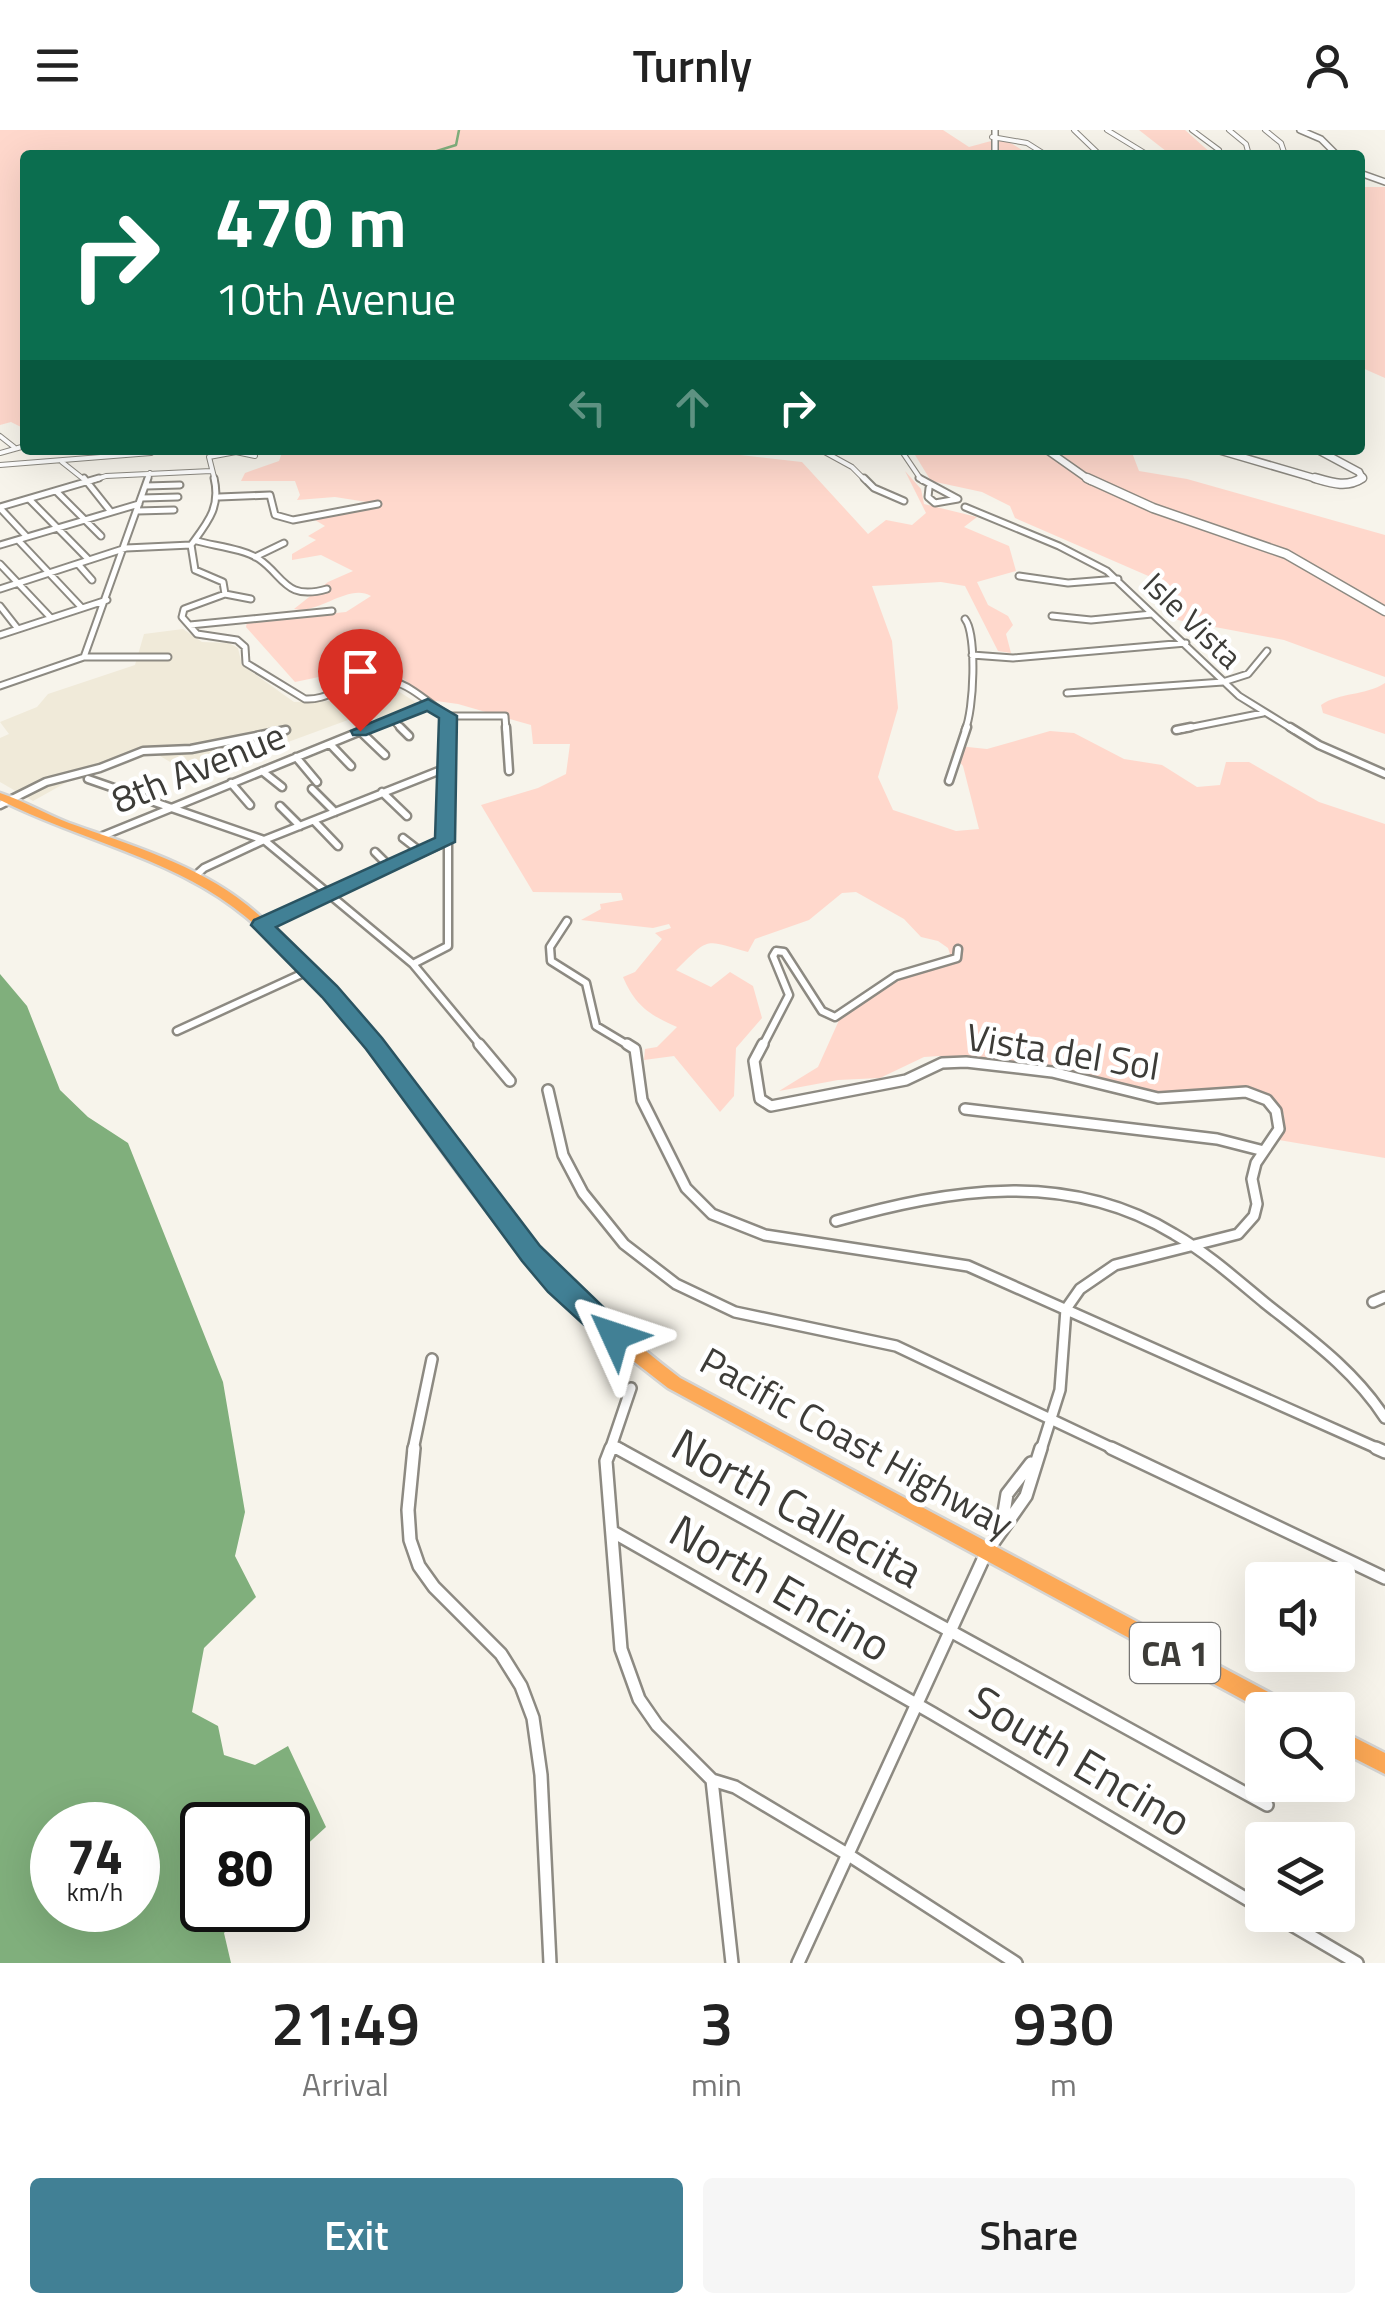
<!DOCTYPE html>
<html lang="en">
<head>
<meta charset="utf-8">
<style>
	body { margin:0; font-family:"Titillium Web",sans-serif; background:#f6f6f6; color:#222; height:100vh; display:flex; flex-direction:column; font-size:38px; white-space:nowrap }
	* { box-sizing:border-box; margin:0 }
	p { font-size:32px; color:#767676 }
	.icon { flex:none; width:55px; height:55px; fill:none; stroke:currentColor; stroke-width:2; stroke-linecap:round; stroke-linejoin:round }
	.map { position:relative; height:1833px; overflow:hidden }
	.details { display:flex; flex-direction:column; background:#fff; flex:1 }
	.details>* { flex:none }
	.hud { position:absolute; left:20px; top:20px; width:1345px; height:305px; border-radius:10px; box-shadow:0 10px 40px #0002; background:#0b6e4f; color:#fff; overflow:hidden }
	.buttons { position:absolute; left:1245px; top:1432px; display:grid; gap:20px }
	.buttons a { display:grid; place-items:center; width:110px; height:110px; border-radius:10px; background:#fff; box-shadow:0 10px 40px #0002; font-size:50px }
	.speed { position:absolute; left:30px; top:1672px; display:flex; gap:20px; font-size:50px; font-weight:700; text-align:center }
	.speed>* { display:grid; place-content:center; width:130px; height:130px; border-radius:50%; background:#fff; box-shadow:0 10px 40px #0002; line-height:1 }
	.speed small { font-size:25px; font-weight:400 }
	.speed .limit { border:5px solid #111; border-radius:15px; background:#fff; color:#111 }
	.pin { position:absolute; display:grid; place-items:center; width:85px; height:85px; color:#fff; margin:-102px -42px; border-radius:50% 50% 50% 0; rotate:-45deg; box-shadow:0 0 10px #0007 }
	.pin .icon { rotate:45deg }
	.me { position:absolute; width:110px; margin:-55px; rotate:312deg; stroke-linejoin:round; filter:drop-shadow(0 0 8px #0008) }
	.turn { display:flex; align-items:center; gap:35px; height:210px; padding:0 30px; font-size:45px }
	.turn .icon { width:130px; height:130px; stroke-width:2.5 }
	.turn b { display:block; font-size:70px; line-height:85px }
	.lanes { display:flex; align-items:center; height:95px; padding:0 30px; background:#0003; justify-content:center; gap:50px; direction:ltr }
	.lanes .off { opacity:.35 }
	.eta { display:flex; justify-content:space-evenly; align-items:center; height:170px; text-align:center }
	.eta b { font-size:60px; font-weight:600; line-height:70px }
	.primary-button { display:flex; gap:20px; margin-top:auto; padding:20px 30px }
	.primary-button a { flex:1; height:115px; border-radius:10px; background:#418095; color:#fff; font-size:40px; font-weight:600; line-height:115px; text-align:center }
	.primary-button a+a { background:#f6f6f6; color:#222 }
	header { display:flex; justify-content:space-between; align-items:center; height:130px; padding:0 30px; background:#fff; font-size:45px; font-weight:600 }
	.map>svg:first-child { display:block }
	.built { fill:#f0ead9 }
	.green { fill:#ffd8cc }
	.water { fill:#80af7c; fill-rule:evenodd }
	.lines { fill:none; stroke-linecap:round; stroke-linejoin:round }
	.stream { stroke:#80af7c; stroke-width:2.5 }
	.street-far4-casing { stroke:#8d8a82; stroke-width:6 }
	.street-far3-casing { stroke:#8d8a82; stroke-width:9 }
	.street-far2-casing { stroke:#8d8a82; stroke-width:11 }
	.street-far1-casing { stroke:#8d8a82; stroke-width:14 }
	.street-casing { stroke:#8d8a82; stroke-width:16 }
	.secondary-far2-casing { stroke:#8d8a82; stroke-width:8 }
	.secondary-far1-casing { stroke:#8d8a82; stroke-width:9 }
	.secondary-casing { stroke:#8d8a82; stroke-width:11 }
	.highway-casing { stroke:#d4d4d3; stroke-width:5 }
	.street-far4 { stroke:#fff; stroke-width:4 }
	.street-far3 { stroke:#fff; stroke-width:5 }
	.street-far2 { stroke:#fff; stroke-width:6 }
	.street-far1 { stroke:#fff; stroke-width:9 }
	.street { stroke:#fff; stroke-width:11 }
	.secondary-far2 { stroke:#fff; stroke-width:5 }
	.secondary-far1 { stroke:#fff; stroke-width:6 }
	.secondary { stroke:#fff; stroke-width:8 }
	.highway { fill:#fda956; fill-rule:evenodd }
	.route { fill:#418095; stroke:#2a5361; stroke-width:2.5 }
	.labels { text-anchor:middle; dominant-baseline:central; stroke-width:9; stroke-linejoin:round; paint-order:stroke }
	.far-street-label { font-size:32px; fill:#3d3c38; stroke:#fff }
	.shield { fill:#fff; stroke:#777674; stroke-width:2.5 }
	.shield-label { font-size:35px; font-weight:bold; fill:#3d3c38 }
	.street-label { font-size:38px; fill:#3d3c38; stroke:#fff }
	.near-street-label { font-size:45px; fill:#3d3c38; stroke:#fff }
</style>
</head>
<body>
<header><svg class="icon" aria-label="menu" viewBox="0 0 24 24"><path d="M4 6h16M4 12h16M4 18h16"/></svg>Turnly<svg class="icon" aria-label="person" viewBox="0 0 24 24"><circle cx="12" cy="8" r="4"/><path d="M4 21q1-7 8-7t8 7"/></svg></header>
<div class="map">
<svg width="1385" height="1833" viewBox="0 0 1385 1833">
	<rect width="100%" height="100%" fill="#f7f4eb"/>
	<path class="built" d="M183,499L202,512L229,513L238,518L242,535L294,572L335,571L374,555L387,554L420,575L378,591L367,583L269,619L263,615L182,639L155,623L69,651L33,671L0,652V608L9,604L0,592L37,577L48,564L135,535L144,504Z"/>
	<path class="green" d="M0,0H943L969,17C1002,9 999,4 1029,25H25V299L11,292L0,295Z
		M1139,0H1185L1213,25H1171Z
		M1360,57H1385V248L1360,237Z
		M283,320H697L802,332L868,404L886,390L912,395L926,383L905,341L921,359L924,374L977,387L964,397L1009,416L1016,441L977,452L988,475L1008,486L1013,495L1006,504L1011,523L998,521L965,456L941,452L872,456L892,511L898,578L878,647L893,680L956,701L979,699L963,636L952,622L958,616L987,619L1050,601L1074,603L1124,629L1162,635L1197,657L1220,655L1226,632H1249L1319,672L1385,694V1028L1279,1010L1285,1002L1284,984L1266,965L1244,957L1160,963L1112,955L1054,936L939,926L924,927L880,948L838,950L779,961L818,937L840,888L895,843L951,827L948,818L938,811L921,807L904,789L856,762L842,763L809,790L755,809L748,822C703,809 710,807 676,840L711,857L730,842L753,856L762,888L736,918L734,966L720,982L674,926L644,930L645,919L657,917L677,897C649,885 635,875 623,847L635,842L662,809L655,803L671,798L669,794L653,798L581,790L601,779L600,774L623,770L621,763L533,762L481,675L538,658L566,644L570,614H533L531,595L458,574L429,570L394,541L357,539L295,552L246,497L247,492L346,482L371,466C348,453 319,485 294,479L328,452L353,441L321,425L292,430V424L316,410L308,406L325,396L310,387L373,373L335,367L297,370L300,365L295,351H241L245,343L279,331Z
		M912,320H1131L1139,341L1187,349L1385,405V547L1284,510L1167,488L1172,474L1167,461L1153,448L1015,388L1010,376L982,362L931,351Z
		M1385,553V604L1323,583L1321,575C1340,562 1365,566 1385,553Z"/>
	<path class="water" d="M0,844L27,876L60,960L88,987L128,1013L223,1252L245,1382L235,1426L256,1467L204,1518L192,1582L218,1596L224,1625L255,1635L288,1616L326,1697L288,1732V1695H202V1780H243L224,1803L231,1833H0ZM52,1695H138V1780H52Z"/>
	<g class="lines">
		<path class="stream" d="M322,25H398
			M424,25L456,15L459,0"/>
		<defs>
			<path id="street-far4" d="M1074,0L1100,25
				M1107,0L1148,25
				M1192,0L1219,20
				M1229,0L1246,14L1249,25
				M1265,0L1281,13L1285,25
				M992,7L1027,13L1046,25
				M0,306L14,317
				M821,320L852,337L866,351
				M901,320L922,351
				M0,323L25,316
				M62,332L86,351
				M0,335L151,323
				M90,351L106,346L211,341
				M147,351L150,343
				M215,351L209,327L236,322L255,326"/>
			<path id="street-far3" d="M84,348L111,382
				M214,348C221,377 208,392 191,415L195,440L223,452L225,464L184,479L182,487L197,504L237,510L245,517L246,533L305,569C319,570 330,564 343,559C394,537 407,557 448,586V600
				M864,348L874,358L904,371
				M919,348L958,369L935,373L928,367L929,358
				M146,356L180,355
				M56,361L101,406
				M219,367L270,365L275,385L293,390L378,374
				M142,368L178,367
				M29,369L89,430
				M0,377L99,348
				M965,377L1059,416L1107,441L1239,566L1294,600
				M0,378L27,407
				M137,381L174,380
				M18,410L82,478
				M197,411C215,416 244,419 259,429C284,446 285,471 327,459
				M0,415L139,374
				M255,427L284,413
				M0,434L51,488
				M78,434L92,450
				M1019,446L1068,453L1118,449
				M0,459L126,418L191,415
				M225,464L251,469
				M0,476L18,499
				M1052,486L1091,490L1152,484
				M965,489C977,504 974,581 965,600
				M190,495L332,481
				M0,505L107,470
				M972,525L1013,528L1186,513
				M84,527L148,348
				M0,556L84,527H168
				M1067,563L1223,552L1248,544L1267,521
				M448,586H505L506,600
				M392,589L403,600
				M365,600L428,574
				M1178,600L1263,583"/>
			<path id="street-far2" d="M400,597L409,606
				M506,597L509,641
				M1290,597L1319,615L1385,644
				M1176,600L1191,597
				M360,601L385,625
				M330,614L351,636
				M296,627L317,652
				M262,641L282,657
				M88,649L264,710L413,834L482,917
				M949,651L967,597
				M231,653L250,675
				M312,659L335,682
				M382,662L407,686
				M0,675L46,652L100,638L143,621L191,619L286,600
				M280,676L300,696
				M314,691L338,716
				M100,707L371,597
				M403,708L421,722
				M375,722L388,735
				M193,748L204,738L264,710L446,638
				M567,791L550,817L551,831L586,853L596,896L631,917
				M262,795L445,712
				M413,834L448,816V597
				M177,901L308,841
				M762,917L789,865L773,826L776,821L784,822L822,881L835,887L896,846L957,828L958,819"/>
			<path id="street-far1" d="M479,914L510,951
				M627,914L635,919L642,970L686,1058L712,1084L765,1105L968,1136L1381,1320
				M763,914L754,931L760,969L771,976L906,950L942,933L966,932L1052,942L1158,968L1246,962L1267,970L1276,981L1279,999L1256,1033L1252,1049L1257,1074L1254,1086L1238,1104L1115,1135L1080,1159L1066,1179L1060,1260L1041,1320
				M548,960L563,1025L583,1063L624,1114L676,1154L735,1182L896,1216L1116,1320
				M965,979L1217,1009L1264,1021
				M836,1091C950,1059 1067,1039 1174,1104C1207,1123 1236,1149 1265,1173C1309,1208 1354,1240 1385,1288
				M1373,1172L1385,1167
				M612,1315L622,1320
				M413,1320L432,1229
				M610,1320L631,1258"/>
			<path id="street" d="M414,1318L408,1380L410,1410L419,1436L434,1457L501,1524L521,1556L533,1588L541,1645L550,1833
				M611,1318L606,1331L621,1519L639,1569L657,1595L712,1650L732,1833
				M617,1318L1267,1675
				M1111,1318L1385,1448
				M1376,1318L1385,1322
				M1002,1395L1007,1364L1031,1333
				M613,1402L932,1583L1262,1778
				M712,1650L735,1657L847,1724L1016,1833
				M1275,1785L1357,1833
				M798,1833L986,1423L1026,1366L1041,1318"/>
			<path id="secondary-far2" d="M995,0V25
				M1300,0L1321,9L1337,25
				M1360,43L1385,52"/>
			<path id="secondary-far1" d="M1047,320L1091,351
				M1218,320L1324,351
				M1318,320L1359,342L1362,348L1358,351"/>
			<path id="secondary" d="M1087,348L1153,378L1286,424L1385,481
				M1315,348C1332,353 1347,358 1362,348"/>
			<path id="highway" d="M0,663C24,671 46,684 69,693C130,715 196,734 247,775C360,868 430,996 524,1105C571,1159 623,1204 680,1248L1289,1573L1292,1580H1262L668,1258C632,1230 596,1203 564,1170C532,1138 503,1103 476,1067C400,969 333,852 233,777C164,726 77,709 0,670Z
				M1338,1599L1385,1623V1644L1338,1620Z"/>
		</defs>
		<use href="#street-far4" class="street-far4-casing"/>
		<use href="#street-far3" class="street-far3-casing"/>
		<use href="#street-far2" class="street-far2-casing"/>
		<use href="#street-far1" class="street-far1-casing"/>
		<use href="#street" class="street-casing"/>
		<use href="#secondary-far2" class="secondary-far2-casing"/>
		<use href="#secondary-far1" class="secondary-far1-casing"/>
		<use href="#secondary" class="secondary-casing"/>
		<use href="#highway" class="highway-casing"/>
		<use href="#street-far4" class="street-far4"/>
		<use href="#street-far3" class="street-far3"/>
		<use href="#street-far2" class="street-far2"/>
		<use href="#street-far1" class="street-far1"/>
		<use href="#street" class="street"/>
		<use href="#secondary-far2" class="secondary-far2"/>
		<use href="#secondary-far1" class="secondary-far1"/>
		<use href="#secondary" class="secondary"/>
		<use href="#highway" class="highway"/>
	</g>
	<path class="route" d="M428,569L457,586L455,712L276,797L337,856L382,908L540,1116L625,1198L629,1206L625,1215L615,1218L606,1215L548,1162L522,1131L366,919L322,867L251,795L254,790L435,708L439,588L427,581L366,605H353L351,601Z"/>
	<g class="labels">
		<g class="far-street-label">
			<text transform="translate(1193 490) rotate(44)">Isle Vista</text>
		</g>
		<rect class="shield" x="1130" y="1493" width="90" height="60" rx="8"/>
		<g class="shield-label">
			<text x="1175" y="1523">CA 1</text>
		</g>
		<g class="street-label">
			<text transform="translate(198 637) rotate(-22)">8th Avenue</text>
			<text transform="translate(1063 921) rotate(9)">Vista del Sol</text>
			<text transform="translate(857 1312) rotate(29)">Pacific Coast Highway</text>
		</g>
		<g class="near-street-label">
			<text transform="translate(798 1377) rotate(29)">North Callecita</text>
			<text transform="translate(781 1457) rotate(30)">North Encino</text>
			<text transform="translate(1081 1630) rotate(31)">South Encino</text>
		</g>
	</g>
</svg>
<div class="buttons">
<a><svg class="icon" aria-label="sound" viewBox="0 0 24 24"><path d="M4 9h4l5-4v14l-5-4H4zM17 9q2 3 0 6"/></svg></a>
<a><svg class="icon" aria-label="search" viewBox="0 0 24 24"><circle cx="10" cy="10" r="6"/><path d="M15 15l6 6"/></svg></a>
<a><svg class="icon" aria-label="layers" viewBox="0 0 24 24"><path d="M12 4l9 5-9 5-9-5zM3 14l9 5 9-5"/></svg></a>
</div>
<div class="speed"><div>74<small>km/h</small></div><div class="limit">80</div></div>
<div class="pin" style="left:360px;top:601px;background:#d93025"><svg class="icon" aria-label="arrive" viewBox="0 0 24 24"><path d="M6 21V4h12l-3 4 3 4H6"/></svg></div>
<svg class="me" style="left:615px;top:1206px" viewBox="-20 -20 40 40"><path d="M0-17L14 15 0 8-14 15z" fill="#418095" stroke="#fff" stroke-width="4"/></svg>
<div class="hud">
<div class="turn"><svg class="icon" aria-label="right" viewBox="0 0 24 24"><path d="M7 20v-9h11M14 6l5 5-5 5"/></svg><div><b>470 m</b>10th Avenue</div></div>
<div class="lanes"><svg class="icon off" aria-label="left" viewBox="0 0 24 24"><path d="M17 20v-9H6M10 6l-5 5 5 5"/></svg><svg class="icon off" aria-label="ahead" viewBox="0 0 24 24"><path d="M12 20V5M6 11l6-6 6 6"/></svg><svg class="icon" aria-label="right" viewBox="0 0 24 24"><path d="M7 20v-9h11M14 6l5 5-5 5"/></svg></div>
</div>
</div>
<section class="details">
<div class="eta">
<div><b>21:49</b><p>Arrival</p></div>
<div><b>3</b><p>min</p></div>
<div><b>930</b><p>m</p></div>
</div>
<div class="primary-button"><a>Exit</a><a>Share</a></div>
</section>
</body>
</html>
